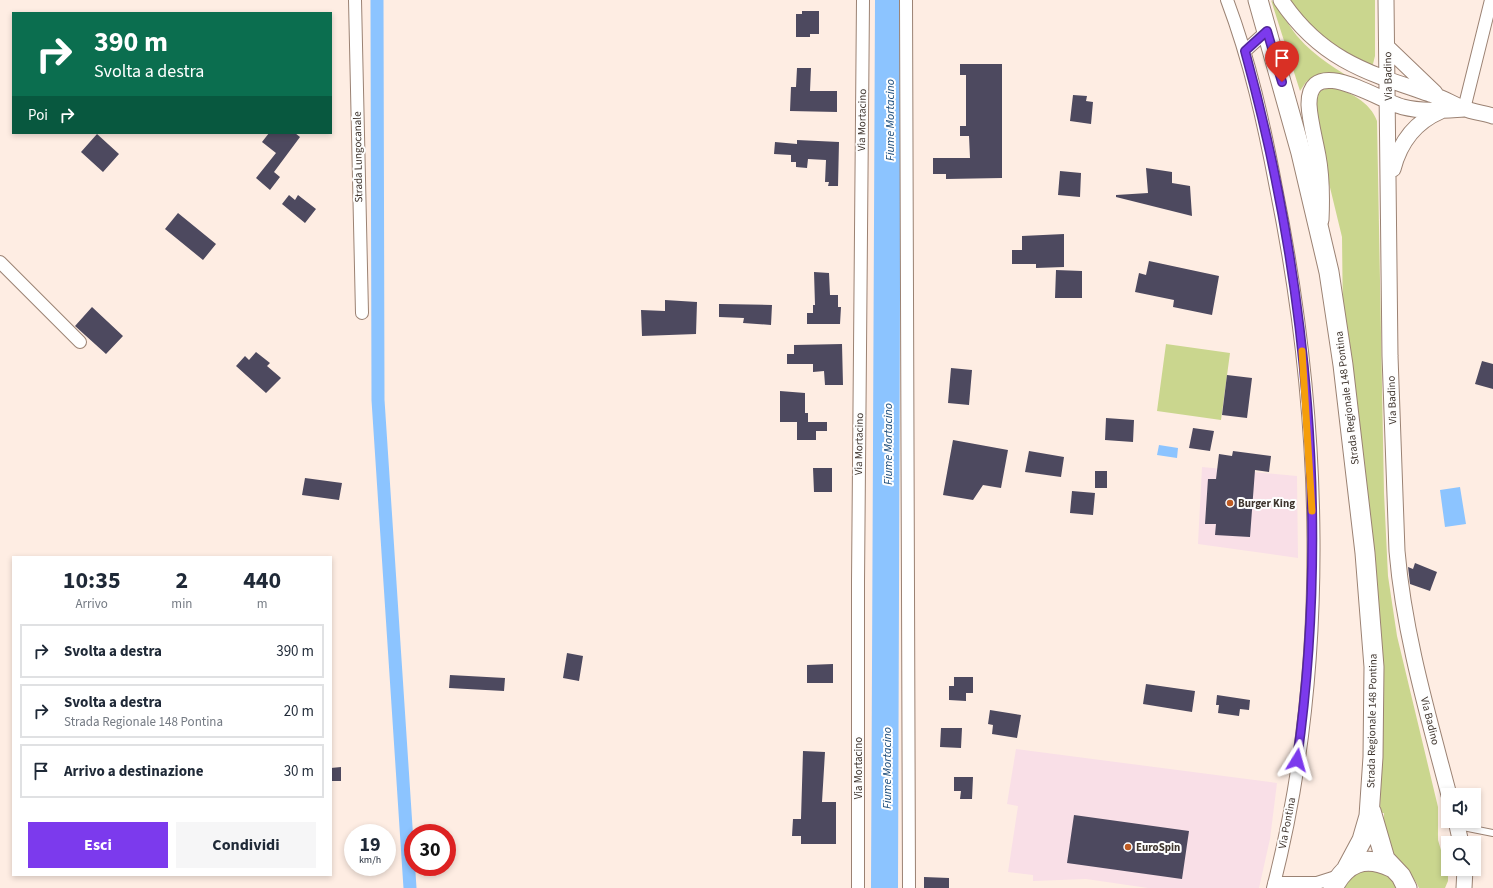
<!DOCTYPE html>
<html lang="it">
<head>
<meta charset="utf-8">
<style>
	body { margin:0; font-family:"Source Sans 3",sans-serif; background:#f6f6f7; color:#1f2937; height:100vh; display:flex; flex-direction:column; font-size:15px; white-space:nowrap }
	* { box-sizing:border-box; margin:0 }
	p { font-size:13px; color:#747a83 }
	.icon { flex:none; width:22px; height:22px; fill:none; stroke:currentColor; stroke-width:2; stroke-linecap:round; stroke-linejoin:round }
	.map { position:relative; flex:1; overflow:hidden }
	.details { position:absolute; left:12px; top:556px; width:320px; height:320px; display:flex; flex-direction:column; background:#fff; border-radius:0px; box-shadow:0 2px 6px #0003 }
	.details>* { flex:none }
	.hud { position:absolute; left:12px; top:12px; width:320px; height:122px; border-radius:0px; box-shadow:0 2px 6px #0003; background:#0b6e4f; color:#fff; overflow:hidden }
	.fabs { position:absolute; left:1441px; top:788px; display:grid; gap:8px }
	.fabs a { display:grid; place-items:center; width:40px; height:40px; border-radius:0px; background:#fff; box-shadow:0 2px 6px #0003; font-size:20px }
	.speed { position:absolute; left:344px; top:824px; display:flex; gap:8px; font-size:20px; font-weight:700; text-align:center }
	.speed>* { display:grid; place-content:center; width:52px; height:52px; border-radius:50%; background:#fff; box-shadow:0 2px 6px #0003; line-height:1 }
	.speed small { font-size:10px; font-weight:400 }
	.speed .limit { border:6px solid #d22; background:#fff; color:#111 }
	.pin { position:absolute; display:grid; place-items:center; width:34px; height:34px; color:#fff; margin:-41px -17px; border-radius:50% 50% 50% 0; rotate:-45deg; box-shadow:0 0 4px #0007 }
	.pin .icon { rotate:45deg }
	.me { position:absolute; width:44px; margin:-22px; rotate:8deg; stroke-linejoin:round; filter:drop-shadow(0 0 3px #0008) }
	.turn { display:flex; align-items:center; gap:14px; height:84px; padding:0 16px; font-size:18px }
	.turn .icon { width:52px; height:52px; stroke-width:2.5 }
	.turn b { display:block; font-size:28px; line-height:34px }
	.then { display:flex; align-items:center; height:38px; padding:0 16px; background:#0003; gap:8px; font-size:15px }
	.eta { display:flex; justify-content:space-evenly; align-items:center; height:68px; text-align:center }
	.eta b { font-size:24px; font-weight:700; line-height:28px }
	.cta { display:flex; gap:8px; margin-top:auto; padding:8px 16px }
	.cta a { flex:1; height:46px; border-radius:0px; background:#7c3aed; color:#fff; font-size:16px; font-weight:700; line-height:46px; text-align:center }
	.cta a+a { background:#f6f6f7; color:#1f2937 }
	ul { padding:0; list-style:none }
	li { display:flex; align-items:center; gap:12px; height:54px; margin:0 8px 6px; padding:0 8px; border:2px solid #e0e1e3; border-radius:0px }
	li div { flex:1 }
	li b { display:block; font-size:15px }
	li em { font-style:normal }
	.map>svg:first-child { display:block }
	.commercial { fill:#f9dfe7 }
	.green { fill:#cad68e }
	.water { fill:#8cc4ff }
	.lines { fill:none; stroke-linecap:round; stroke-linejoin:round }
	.canal { stroke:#8cc4ff; stroke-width:13 }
	.building { fill:#4d495f }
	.service-casing { stroke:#9b8273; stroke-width:8 }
	.minor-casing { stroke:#9b8273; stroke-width:14 }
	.tertiary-casing { stroke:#9b8273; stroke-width:17 }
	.primary-casing { stroke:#9b8273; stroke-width:21 }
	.service { stroke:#fff; stroke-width:6 }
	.minor { stroke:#fff; stroke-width:12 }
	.tertiary { stroke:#fff; stroke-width:15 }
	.primary { stroke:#fff; stroke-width:19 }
	.route-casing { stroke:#51269a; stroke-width:10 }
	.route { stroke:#7c3aed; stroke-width:7 }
	.slow { stroke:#f59e0b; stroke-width:7 }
	.poi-dot { fill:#bd5a22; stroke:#fefefe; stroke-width:1.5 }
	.labels { text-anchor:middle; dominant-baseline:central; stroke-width:4; stroke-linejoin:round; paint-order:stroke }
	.street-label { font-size:11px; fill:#3f352e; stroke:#fefefe }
	.poi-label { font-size:11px; font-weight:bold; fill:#3f352e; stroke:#fefefe; text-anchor:start }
	.water-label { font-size:12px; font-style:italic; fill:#194a79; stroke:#fefefe }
</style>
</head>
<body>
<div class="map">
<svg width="1493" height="888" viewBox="0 0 1493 888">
	<rect width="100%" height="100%" fill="#feede3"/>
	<path class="commercial" d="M1202,467L1297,476L1298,558L1198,544Z
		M1016,749L1277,783L1270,839L1259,888H1148L1086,879L1033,881V875L1008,872L1018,806L1007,804Z"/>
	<path class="green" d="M1271,0C1278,6 1290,28 1298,37C1315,57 1338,70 1360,84L1317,75L1306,82L1300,91Z
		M1283,0H1375V56L1373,64L1370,67L1349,62Z
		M1329,88C1348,89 1371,103 1377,121L1384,493L1388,576L1397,636L1438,807V840L1448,874V881L1445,888H1419C1413,874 1403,867 1394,855C1387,846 1383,824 1384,813H1380L1382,695L1343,323L1342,237L1311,109L1319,91Z
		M1166,344L1230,353L1221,420L1157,411Z
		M1367,870C1381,871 1390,875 1397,888H1343C1350,878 1355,873 1367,870Z"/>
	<path class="water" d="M875,0H901L898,888H871Z
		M1159,445L1178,448L1177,458L1157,455Z
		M1460,487L1466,524L1445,527L1440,490Z"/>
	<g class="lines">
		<path class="canal" d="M377,0L378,400L410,888"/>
	</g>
	<path class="building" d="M802,11H819V34H810V37H796V14H802Z
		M960,64H1002V178L946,179V174H933V158H970L969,136H960V126H966V75H960Z
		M797,68H811L810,91H837V112L790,111L791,87H796Z
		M1073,95L1087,96L1086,101L1093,102L1091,124L1070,121Z
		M269,133H295L300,137L274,172L280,177L270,190L256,178L276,153L262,142Z
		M97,134L119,154L103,172L81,152Z
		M797,140L839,142L838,186H828L829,182H825L826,160L808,159L807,168L796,167V162H791V155L774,154L775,142L797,144Z
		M1146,168L1172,172V183L1190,186L1192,216L1116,197V195L1148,193Z
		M1060,171L1081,173L1080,197L1058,195Z
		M289,195L295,200L298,195L316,209L305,223L282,204Z
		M178,213L216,244L203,260L165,229Z
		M1064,234V267L1036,268V264H1012V250H1022V236Z
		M1149,261L1219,276L1212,315L1173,307L1174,300L1135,292L1139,273L1146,275Z
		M1056,270L1082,271V298H1055Z
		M814,272L829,273L830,295H838V307H841L840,324H807V313H813V305H815Z
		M665,300L697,302L696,334L642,336L641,310L665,311Z
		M719,304L772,305L771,325L743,323L744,318L719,317Z
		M92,307L123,336L106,354L75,326Z
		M842,344L843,385H825L824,371L813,372V364H787V354H794V345Z
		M256,352L270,363L267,366L281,378L266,393L236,366L245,356L249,360Z
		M1482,361L1493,364V389L1475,384Z
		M951,368L972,370L969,405L948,403Z
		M1227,375L1252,378L1247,418L1222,415Z
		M780,391L805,393V413H808V422H827V431H816V440H797V422H780Z
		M1106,418L1134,420L1133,442L1105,440Z
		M1193,428L1214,431L1210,451L1189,448Z
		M953,440L1008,450L1001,488L983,485L973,500L943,495Z
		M1029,451L1064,457L1061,477L1025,472Z
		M1233,451L1271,456L1269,472L1255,470L1250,537L1215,535L1216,524H1205L1208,479H1216L1219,454L1232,456Z
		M813,468H832V492H814Z
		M1095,471H1107V488H1095Z
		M305,478L342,483L339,500L302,495Z
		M1072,491L1095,493L1093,515L1070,513Z
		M1415,563L1437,572L1430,591L1410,584L1408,567L1413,569Z
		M567,653L583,656L579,681L563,678Z
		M833,664V683H807V665Z
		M450,675L505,678L504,691L449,688Z
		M954,677H973V693H966V701L949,700V686H954Z
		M1146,684L1195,691L1192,712L1143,704Z
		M1217,695L1250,700L1249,710L1240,709L1239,716L1218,713L1219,705H1216Z
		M990,710L1021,715L1017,738L992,734L993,725L988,724Z
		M941,728H962L961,748L940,747Z
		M803,751L825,752L822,802H836V844H801V836H792L793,819H801Z
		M341,767V781H331V768Z
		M954,777H973L972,799H960L961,791H954Z
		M1074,815L1189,831L1182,879L1067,863Z
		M924,877L949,878V888H924Z"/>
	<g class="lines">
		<defs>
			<path id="service" d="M1458,826L1493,833"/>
			<path id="minor" d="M355,0L362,313
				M906,0L909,888
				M1227,0C1250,61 1264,124 1276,188C1322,415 1331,663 1273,888
				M1245,51L1267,31
				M1464,109L1491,0
				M0,262L80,342
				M1274,883H1317L1339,876
				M858,888V582L863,0"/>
			<path id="tertiary" d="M1281,0C1321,60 1368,73 1433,95C1443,98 1453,104 1463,108C1473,112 1483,113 1493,116
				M1386,0L1390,356L1397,551C1404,634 1428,715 1449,795
				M1388,48L1435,93
				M1393,169C1400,142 1415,122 1441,111
				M1321,220C1322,198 1322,177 1318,156C1315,139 1310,122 1309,105C1308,51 1381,102 1403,107C1423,112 1444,110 1464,109
				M1456,821L1461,843
				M1464,888L1465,869"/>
			<path id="primary" d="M1258,0L1301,153L1329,272L1343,365L1365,553L1374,667L1373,757L1369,816L1362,840L1347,868
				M1371,811L1385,859L1401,876L1407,888
				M1333,888C1346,862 1365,855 1391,867"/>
		</defs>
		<use href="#service" class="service-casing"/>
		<use href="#minor" class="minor-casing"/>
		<use href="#tertiary" class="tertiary-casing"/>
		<use href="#primary" class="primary-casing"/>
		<use href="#service" class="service"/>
		<use href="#minor" class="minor"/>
		<use href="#tertiary" class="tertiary"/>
		<use href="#primary" class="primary"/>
	</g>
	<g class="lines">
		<defs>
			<path id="route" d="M1282,82L1267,31L1245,51C1308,280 1330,525 1297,760"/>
		</defs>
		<use href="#route" class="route-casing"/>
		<use href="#route" class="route"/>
		<path class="slow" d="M1302,351L1312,511"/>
	</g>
	<g class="poi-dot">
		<circle cx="1230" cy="503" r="4"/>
		<circle cx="1128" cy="847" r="4"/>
	</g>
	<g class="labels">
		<g class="street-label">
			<text transform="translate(1388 76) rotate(-91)">Via Badino</text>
			<text transform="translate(862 120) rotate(-89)">Via Mortacino</text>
			<text transform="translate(358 157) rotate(-91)">Strada Lungocanale</text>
			<text transform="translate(1347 398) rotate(-97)">Strada Regionale 148 Pontina</text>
			<text transform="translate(1392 400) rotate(-92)">Via Badino</text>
			<text transform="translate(859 444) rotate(-89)">Via Mortacino</text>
			<text transform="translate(1372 721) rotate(-89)">Strada Regionale 148 Pontina</text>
			<text transform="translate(1430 721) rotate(76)">Via Badino</text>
			<text transform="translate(858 768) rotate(-90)">Via Mortacino</text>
			<text transform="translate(1287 823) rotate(-79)">Via Pontina</text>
		</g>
		<g class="poi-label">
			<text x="1238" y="503">Burger King</text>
			<text x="1136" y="847">EuroSpin</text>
		</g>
		<g class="water-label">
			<text transform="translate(890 120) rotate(-90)">Fiume Mortacino</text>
			<text transform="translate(888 444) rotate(-90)">Fiume Mortacino</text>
			<text transform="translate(887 768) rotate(-90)">Fiume Mortacino</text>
		</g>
	</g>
</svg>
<div class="fabs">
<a><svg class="icon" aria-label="sound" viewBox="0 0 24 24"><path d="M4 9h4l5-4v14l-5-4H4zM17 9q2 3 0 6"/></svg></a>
<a><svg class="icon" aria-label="search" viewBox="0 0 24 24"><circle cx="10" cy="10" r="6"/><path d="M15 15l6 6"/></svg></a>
</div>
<div class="speed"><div>19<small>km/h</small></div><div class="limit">30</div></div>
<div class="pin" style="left:1282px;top:82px;background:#d93025"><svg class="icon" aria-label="arrive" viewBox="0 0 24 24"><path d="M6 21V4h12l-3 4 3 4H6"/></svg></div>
<svg class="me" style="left:1297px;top:760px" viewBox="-20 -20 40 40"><path d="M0-17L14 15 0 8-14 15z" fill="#7c3aed" stroke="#fff" stroke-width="4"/></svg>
<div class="hud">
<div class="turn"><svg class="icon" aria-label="right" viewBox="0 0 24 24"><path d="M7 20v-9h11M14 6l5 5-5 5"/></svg><div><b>390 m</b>Svolta a destra</div></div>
<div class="then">Poi<svg class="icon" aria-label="right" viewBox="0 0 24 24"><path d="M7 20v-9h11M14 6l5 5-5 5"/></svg></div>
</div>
<section class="details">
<div class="eta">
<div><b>10:35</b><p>Arrivo</p></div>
<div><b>2</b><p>min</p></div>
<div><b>440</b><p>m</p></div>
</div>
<ul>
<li><svg class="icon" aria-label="right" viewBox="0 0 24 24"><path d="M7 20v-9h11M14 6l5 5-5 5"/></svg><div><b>Svolta a destra</b></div><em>390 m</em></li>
<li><svg class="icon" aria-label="right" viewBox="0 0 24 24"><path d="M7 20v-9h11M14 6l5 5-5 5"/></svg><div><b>Svolta a destra</b><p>Strada Regionale 148 Pontina</p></div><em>20 m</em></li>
<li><svg class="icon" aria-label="arrive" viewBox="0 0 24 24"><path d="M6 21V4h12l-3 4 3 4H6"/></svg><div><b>Arrivo a destinazione</b></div><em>30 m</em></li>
</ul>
<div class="cta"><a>Esci</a><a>Condividi</a></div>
</section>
</div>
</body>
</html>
